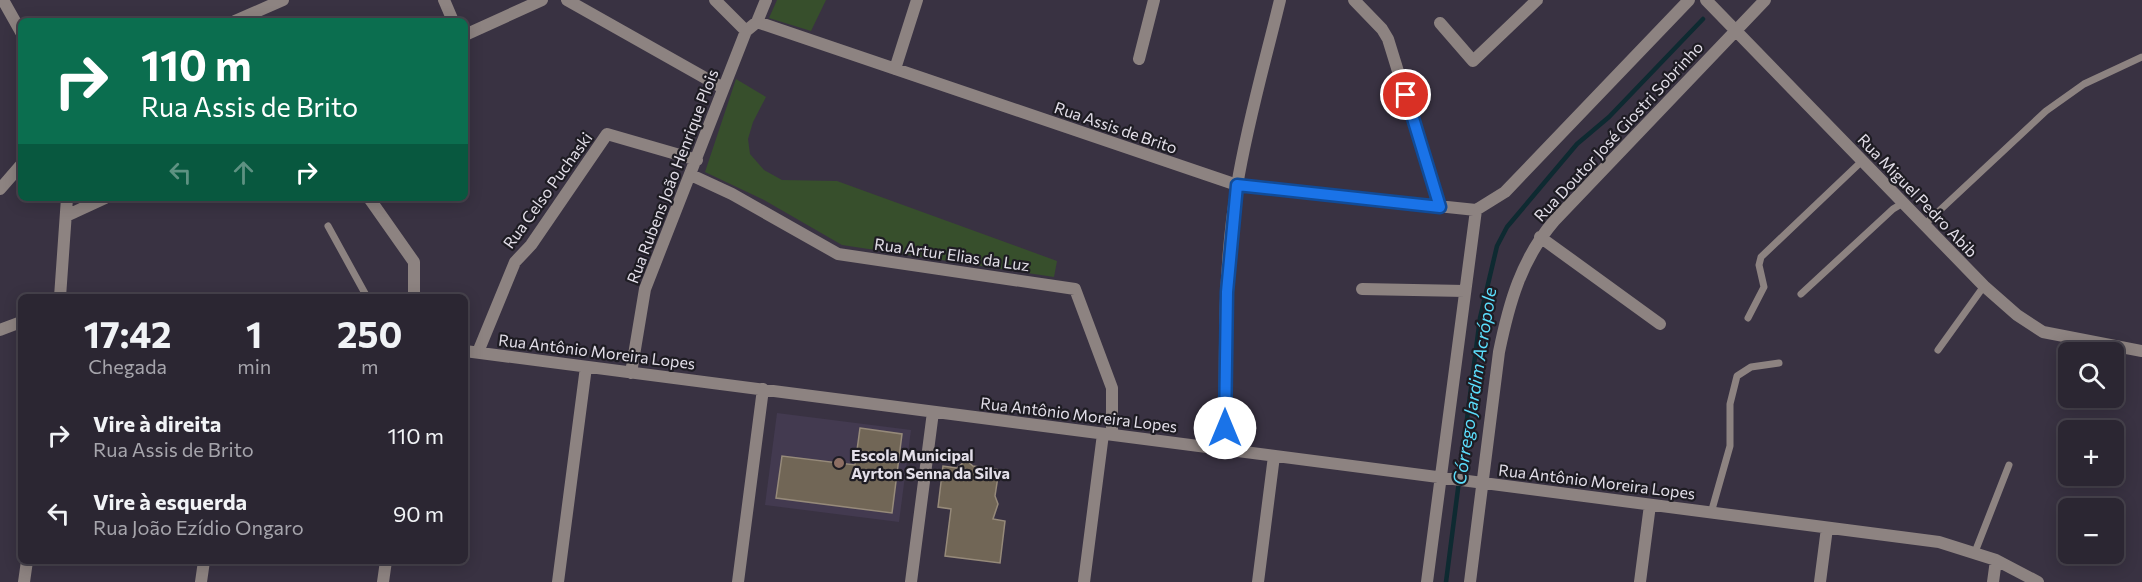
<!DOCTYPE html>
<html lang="pt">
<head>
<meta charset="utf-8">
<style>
	body { margin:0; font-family:Commissioner,sans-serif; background:#37323e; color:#f1f3f6; height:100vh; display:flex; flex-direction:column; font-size:22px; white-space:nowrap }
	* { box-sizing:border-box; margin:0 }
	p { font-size:20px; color:#a6a5ac }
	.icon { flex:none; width:33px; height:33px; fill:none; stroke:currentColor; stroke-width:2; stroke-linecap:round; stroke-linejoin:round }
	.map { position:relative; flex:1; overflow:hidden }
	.details { position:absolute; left:18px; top:294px; width:450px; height:270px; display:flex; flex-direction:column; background:#2b2632; border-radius:9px; box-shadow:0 3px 15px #0003,0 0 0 2px #47434d }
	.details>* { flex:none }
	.guide { position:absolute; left:18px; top:18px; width:450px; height:183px; border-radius:9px; box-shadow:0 3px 15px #0003,0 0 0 2px #47434d; background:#0b6e4f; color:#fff; overflow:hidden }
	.controls { position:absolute; left:2058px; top:342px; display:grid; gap:12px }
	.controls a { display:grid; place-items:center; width:66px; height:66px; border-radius:9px; background:#2b2632; box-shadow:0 3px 15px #0003,0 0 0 2px #47434d; font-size:30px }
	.pin { position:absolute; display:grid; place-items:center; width:51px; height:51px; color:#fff; margin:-26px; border:3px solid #fff; border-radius:50%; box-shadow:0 2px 6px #0007 }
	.me { position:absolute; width:66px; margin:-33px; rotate:0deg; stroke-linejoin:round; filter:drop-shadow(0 0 4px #0008) }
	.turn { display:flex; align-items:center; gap:21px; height:126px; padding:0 24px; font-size:27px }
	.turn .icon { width:78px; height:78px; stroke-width:2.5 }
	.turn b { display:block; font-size:42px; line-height:51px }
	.lanes { display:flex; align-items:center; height:57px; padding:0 24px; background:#0003; justify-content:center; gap:30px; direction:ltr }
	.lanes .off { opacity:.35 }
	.eta { display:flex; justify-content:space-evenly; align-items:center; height:102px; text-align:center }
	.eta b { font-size:36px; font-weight:700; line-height:42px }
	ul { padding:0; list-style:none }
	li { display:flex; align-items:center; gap:18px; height:78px; padding:0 24px }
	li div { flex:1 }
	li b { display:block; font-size:22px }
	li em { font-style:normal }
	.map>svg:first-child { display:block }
	.built { fill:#433a50 }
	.green { fill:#374f2c }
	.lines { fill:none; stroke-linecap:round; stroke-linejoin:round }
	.stream { stroke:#0e2a31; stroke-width:4.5 }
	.building { fill:#716656; stroke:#968a7a; stroke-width:1.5 }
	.lane { stroke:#8d8381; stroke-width:7 }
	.street { stroke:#8d8381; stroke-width:12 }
	.route-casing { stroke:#114b97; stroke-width:15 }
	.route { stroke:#1a73e8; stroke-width:10 }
	.education-dot { fill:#8d6e63; stroke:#1e1c23; stroke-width:2 }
	.labels { text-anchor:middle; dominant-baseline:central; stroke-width:4.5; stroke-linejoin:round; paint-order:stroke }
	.street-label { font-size:16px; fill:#e3dfe9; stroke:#1e1c23 }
	.poi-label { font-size:16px; font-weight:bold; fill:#e3dfe9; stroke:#1e1c23; text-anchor:start }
	.water-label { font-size:18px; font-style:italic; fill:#5bdefc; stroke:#1e1c23 }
</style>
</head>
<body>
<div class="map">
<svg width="2142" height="582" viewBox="0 0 2142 582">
	<rect width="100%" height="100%" fill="#393242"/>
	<path class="built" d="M777,413L911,430L899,522L765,505Z"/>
	<path class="green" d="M777,0H826L811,31L769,18Z
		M736,79L766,97L753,122L748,139L750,154L764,170L782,180L837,181L1057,261L1054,277L842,245L764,200L705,172Z"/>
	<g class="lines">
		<path class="stream" d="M1446,582L1480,318L1497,246L1507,227L1577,144L1609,117L1703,19"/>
	</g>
	<path class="building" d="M860,428L902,434L892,513L776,498L782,456L855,465Z
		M966,460L973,466L999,470L995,496L998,504L993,519L1005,521L1000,563L945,556L951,509L938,507L943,466L957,468Z"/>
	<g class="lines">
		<path class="lane" d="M1924,225L2046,111L2084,84L2142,57
			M328,226L367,297
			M1801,294L1893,209L1903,203
			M1748,318L1764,287L1759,265L1761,257L1862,161
			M1938,350L1984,286
			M1711,513L1730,446V404L1737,376L1751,367L1779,363
			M1975,552L2009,465"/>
		<path class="street" d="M3,0L21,32
			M444,0L453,21
			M567,0L723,88
			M715,0L746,31
			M1354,0L1382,29L1388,39L1440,207
			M1706,0L1984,286L2017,315L2043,332L2142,351
			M235,21L283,0
			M757,22L1237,185L1476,210
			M1440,23L1473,61L1537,0
			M465,35L542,0
			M1139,59L1154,0
			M895,69L917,0
			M691,175L732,194L838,254L1075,289L1112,388V435
			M0,189L21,165
			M369,198L414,262V297
			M66,216L105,198
			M1540,237L1660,324
			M1362,289L1465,291
			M60,297L67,198
			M0,330L21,322
			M465,351L1939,542L1996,560L2038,582
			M478,352L515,262L531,245L607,134L697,160
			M631,373L645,289L746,31L757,22L766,0
			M1225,450C1225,362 1222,273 1237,186C1247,124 1265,62 1280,0
			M24,582L27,561
			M201,582L204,561
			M383,582L386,561
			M558,582L586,367
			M738,582L763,389
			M911,582L933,412
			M1084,582L1103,434
			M1258,582L1274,456
			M1427,582L1476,210L1505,192L1689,0
			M1470,582L1499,352C1509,303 1521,260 1554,221L1765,0
			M1640,582L1650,505
			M1820,582L1827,528
			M1993,582L1996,560"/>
	</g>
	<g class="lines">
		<defs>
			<path id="route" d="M1225,428L1227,292L1237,185L1440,207L1406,95"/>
		</defs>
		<use href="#route" class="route-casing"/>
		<use href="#route" class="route"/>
	</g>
	<circle class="education-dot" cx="839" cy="463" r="6"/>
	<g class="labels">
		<g class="street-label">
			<text transform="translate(1116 127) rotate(19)">Rua Assis de Brito</text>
			<text transform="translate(1618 131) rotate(-47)">Rua Doutor José Giostri Sobrinho</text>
			<text transform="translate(672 176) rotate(-69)">Rua Rubens João Henrique Plois</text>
			<text transform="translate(547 190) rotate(-54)">Rua Celso Puchaski</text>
			<text transform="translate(1918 195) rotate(46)">Rua Miguel Pedro Abib</text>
			<text transform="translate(952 254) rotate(8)">Rua Artur Elias da Luz</text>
			<text transform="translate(597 351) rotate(7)">Rua Antônio Moreira Lopes</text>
			<text transform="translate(1079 414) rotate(7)">Rua Antônio Moreira Lopes</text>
			<text transform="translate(1597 481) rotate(7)">Rua Antônio Moreira Lopes</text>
		</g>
		<g class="poi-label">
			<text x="851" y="454">Escola Municipal<tspan x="851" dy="18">Ayrton Senna da Silva</tspan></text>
		</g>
		<g class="water-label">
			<text transform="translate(1474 386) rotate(-81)">Córrego Jardim Acrópole</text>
		</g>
	</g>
</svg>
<div class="controls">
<a><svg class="icon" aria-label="search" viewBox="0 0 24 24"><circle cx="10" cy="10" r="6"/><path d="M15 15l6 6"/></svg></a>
<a>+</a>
<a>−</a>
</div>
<div class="pin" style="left:1406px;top:95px;background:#d93025"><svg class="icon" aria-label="arrive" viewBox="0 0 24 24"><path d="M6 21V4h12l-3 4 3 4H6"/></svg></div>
<svg class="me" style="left:1225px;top:428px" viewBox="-20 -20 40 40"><circle r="19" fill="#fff"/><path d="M0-13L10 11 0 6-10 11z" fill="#1a73e8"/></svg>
<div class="guide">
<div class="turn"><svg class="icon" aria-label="right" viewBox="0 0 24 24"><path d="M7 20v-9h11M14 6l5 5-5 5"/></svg><div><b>110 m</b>Rua Assis de Brito</div></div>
<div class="lanes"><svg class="icon off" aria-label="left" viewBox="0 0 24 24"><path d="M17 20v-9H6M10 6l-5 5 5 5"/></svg><svg class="icon off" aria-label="ahead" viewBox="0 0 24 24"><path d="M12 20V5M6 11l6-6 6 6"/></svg><svg class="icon" aria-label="right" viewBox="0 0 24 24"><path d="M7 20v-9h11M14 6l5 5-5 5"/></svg></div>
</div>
<section class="details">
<div class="eta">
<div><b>17:42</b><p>Chegada</p></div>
<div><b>1</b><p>min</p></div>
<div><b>250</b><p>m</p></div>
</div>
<ul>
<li><svg class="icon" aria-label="right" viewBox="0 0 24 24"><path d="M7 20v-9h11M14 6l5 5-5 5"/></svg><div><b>Vire à direita</b><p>Rua Assis de Brito</p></div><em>110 m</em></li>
<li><svg class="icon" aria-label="left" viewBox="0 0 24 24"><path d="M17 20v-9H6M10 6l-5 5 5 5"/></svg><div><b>Vire à esquerda</b><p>Rua João Ezídio Ongaro</p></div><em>90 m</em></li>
</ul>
</section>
</div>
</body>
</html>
